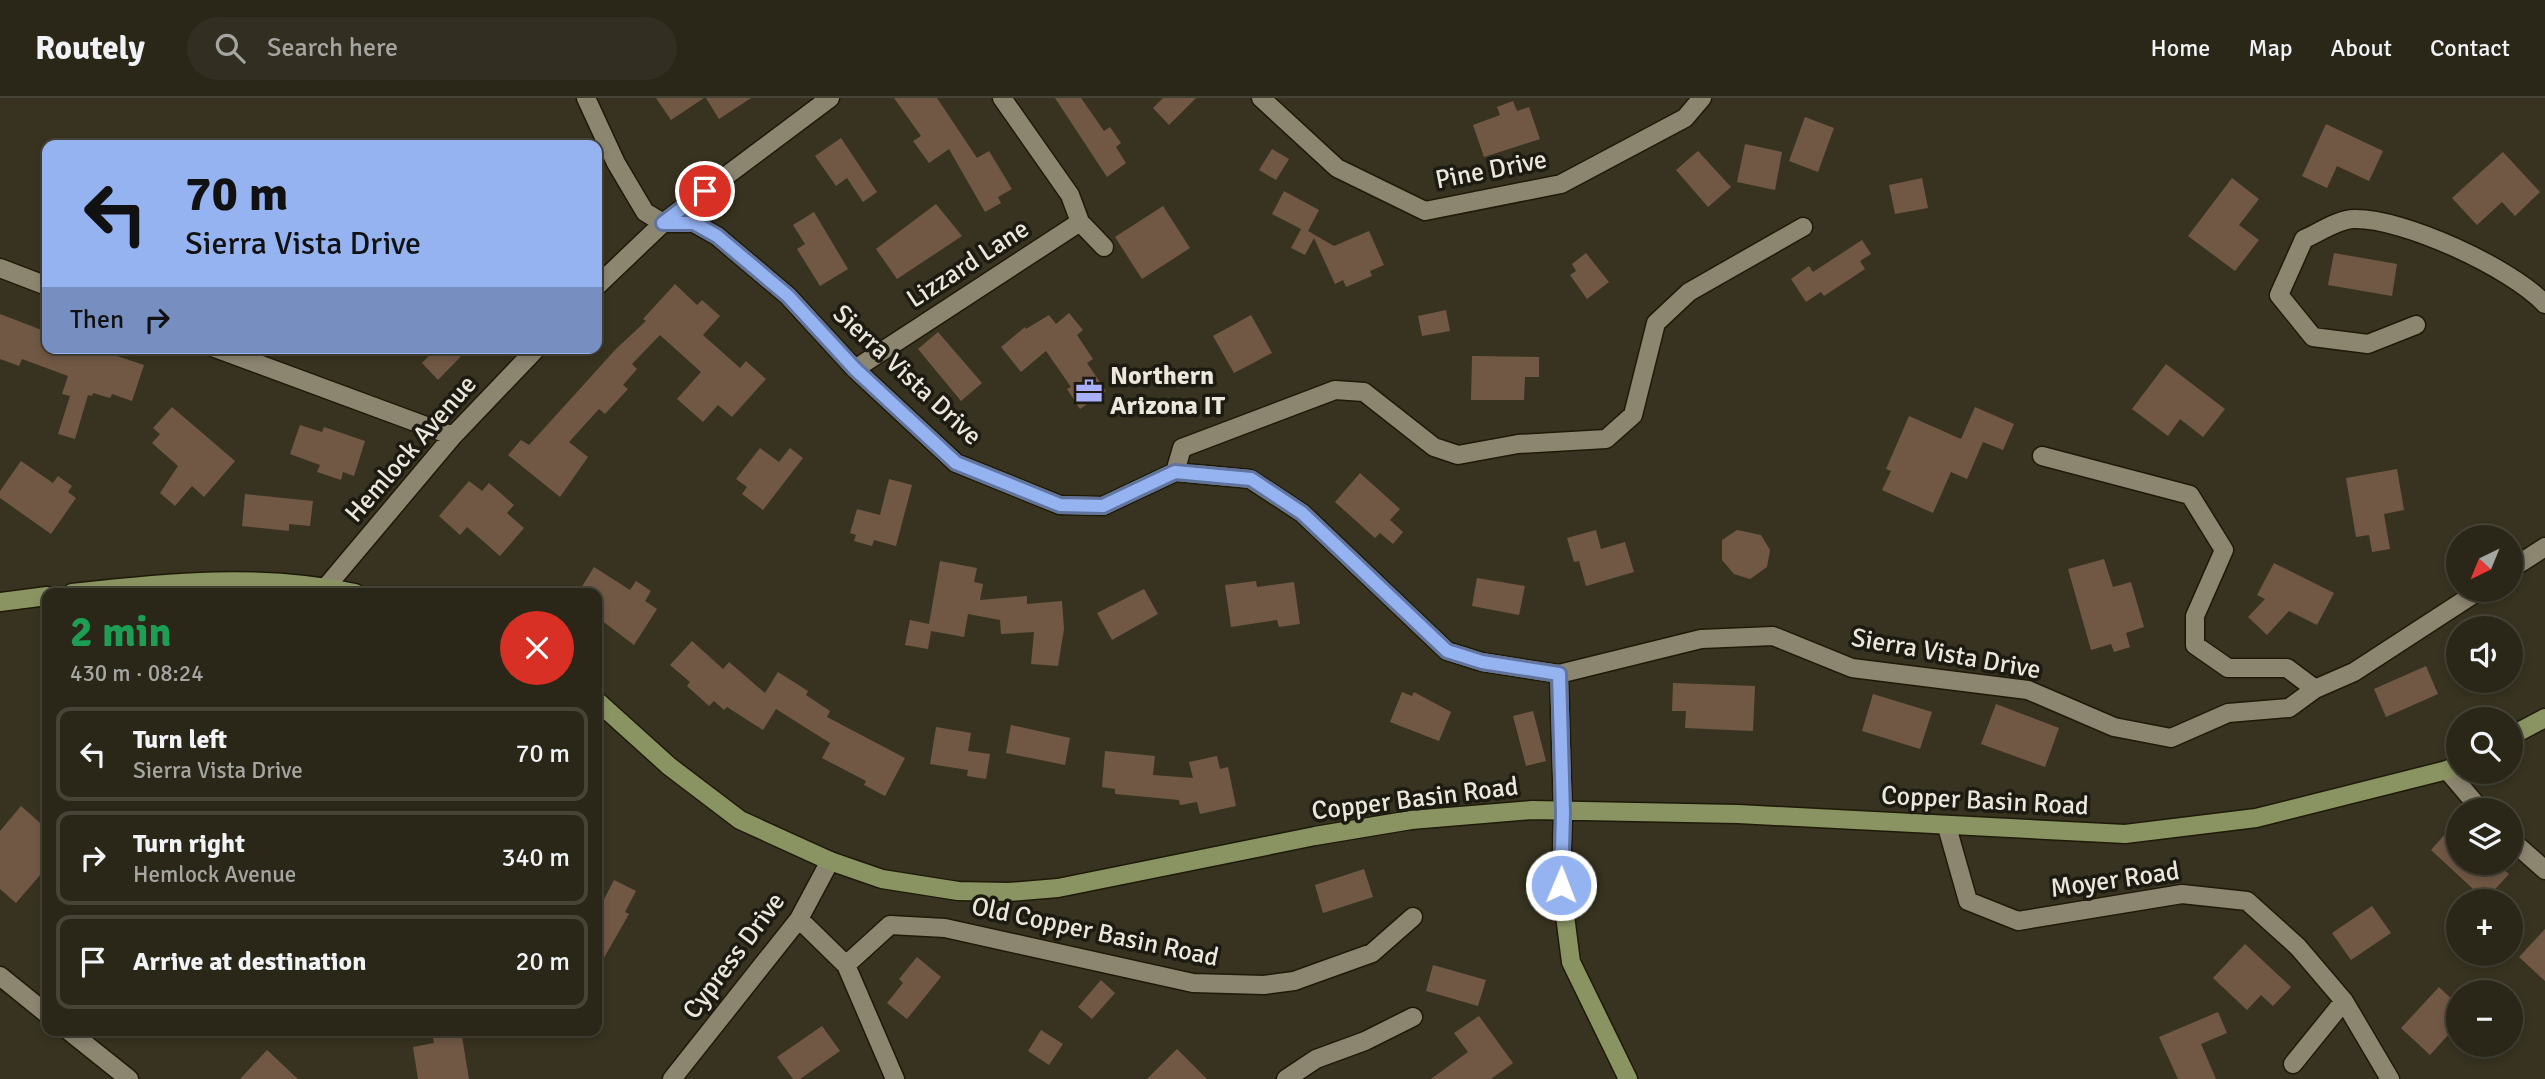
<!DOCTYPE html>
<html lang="en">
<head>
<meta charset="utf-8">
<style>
	body { margin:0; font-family:Signika,sans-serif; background:#322e21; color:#f1f3f6; height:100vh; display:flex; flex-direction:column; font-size:26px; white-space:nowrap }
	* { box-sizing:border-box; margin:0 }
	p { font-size:23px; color:#a5a5a2 }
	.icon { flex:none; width:38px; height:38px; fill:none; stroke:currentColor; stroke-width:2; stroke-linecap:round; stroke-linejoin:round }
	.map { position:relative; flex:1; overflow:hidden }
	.drawer { position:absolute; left:42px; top:490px; width:560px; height:448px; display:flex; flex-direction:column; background:#2a2618; border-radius:14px; box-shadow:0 4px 10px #0003,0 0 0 2px #464337 }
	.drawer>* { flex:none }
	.hud { position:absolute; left:42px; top:42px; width:560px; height:214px; border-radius:14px; box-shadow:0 4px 10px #0003,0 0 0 2px #464337; background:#95b2f1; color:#111; overflow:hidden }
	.needle { width:46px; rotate:223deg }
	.controls { position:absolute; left:2446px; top:427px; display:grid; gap:14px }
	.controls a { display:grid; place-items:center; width:77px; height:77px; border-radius:50%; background:#2a2618; box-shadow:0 4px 10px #0003,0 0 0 2px #464337; font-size:35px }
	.pin { position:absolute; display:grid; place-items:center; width:60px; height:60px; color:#fff; margin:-30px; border:4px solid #fff; border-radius:50%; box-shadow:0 2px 7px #0007 }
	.me { position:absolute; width:77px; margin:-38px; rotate:1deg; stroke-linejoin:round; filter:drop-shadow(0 0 5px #0008) }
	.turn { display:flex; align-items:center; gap:24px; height:147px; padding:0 28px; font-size:32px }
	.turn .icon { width:91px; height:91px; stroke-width:2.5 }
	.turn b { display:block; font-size:49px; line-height:60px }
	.then { display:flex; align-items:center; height:66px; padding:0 28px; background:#0003; gap:14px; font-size:26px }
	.round { display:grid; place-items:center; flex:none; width:74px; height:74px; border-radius:37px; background:#322e21 }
	.summary { display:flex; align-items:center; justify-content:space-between; height:119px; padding:0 28px }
	h1 { font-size:42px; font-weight:800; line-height:52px; color:#1e9e55 }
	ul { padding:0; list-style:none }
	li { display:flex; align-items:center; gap:21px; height:94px; margin:0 14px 10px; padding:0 14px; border:4px solid #464337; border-radius:14px }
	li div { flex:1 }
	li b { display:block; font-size:26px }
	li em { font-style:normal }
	header { display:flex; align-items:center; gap:42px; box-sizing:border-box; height:98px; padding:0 35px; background:#2a2618; border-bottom:2px solid #464337 }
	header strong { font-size:33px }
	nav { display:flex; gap:38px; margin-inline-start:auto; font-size:24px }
	.search { width:490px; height:63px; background:#322e21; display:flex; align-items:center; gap:18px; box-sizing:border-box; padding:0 24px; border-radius:38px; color:#a5a5a2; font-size:26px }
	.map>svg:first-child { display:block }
	.building { fill:#715845 }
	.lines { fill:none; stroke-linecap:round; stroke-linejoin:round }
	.street-casing { stroke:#1f1a08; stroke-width:21 }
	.secondary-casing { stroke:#1f1a08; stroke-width:21 }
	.street { stroke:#8c8671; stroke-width:18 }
	.secondary { stroke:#8a9463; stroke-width:18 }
	.route-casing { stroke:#61749d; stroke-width:18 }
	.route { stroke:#95b2f1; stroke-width:12 }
	.labels { text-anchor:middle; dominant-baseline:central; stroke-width:7; stroke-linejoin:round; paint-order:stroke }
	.street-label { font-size:26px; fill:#ebe7dc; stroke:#1d1a12 }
	.poi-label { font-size:26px; font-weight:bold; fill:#ebe7dc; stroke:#1d1a12; text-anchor:start }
</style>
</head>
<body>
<header>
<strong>Routely</strong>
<div class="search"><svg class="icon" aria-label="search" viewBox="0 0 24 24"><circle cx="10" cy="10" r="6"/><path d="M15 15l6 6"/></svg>Search here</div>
<nav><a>Home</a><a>Map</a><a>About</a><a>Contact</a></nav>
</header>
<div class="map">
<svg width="2545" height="981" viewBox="0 0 2545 981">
	<rect width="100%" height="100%" fill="#383320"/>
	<path class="building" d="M656,0H704L671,22Z
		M706,0H751L719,21Z
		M894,0H937L977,60L989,53L1012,91L998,99L1001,105L985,114L949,51L929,65L913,43L921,38Z
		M1055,0H1081L1104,33L1110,29L1121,45L1116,49L1126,65L1107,79Z
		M1163,0H1196L1169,27L1153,10Z
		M1513,3L1517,13L1529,9L1540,41L1484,59L1473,27L1500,17L1497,9Z
		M1805,19L1834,30L1818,74L1789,63Z
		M2326,26L2383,53L2369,83L2337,68L2327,90L2302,78Z
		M841,40L877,94L863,104L847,80L836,88L815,58Z
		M1745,46L1782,54L1775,92L1737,84Z
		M1272,51L1289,61L1276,82L1259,72Z
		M1698,53L1731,89L1708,109L1676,72Z
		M2503,54L2540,94L2515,118L2502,104L2477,127L2452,100Z
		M1922,80L1928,110L1895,116L1889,87Z
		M2232,80L2259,101L2239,127L2259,142L2235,173L2188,138Z
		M1284,93L1319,112L1308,133L1334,148L1369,133L1384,167L1370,173L1372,178L1346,189L1343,182L1335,186L1314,140L1305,157L1291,150L1301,131L1272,116Z
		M936,106L962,138L897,181L876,151Z
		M1163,108L1190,150L1142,181L1115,139Z
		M814,114L848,171L820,188L797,151L805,146L793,127Z
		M1862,142L1871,156L1860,163L1865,171L1824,198L1821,194L1806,204L1791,181L1809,168L1813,174Z
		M1586,155L1609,184L1587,201L1570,177L1576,173L1572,166Z
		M2334,155L2397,166L2392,198L2328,187Z
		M675,186L697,207L702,202L720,218L703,237L740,270L746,263L766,281L732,319L718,307L703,324L677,301L701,274L660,237L632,266L637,271L623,287L628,291L605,316L599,311L569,344L588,359L560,399L508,357L521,342L529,347L616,251L646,223L643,221Z
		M1446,212L1450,233L1422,238L1418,218Z
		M1069,215L1083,232L1077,237L1093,261L1087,265L1106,293L1080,311L1067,291L1071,289L1046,253L1021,274L1001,249L1025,229L1026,231L1049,217L1056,226Z
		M0,216L47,234V250H93L144,267L132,303L112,296L110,300L93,295L92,298L88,297L75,341L58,336L70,298L62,296L68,278L22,261L19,268L0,261Z
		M1251,217L1272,255L1234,275L1213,238Z
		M938,234L982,285L961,303L918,251Z
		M436,250H469L438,282L422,265Z
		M1472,258L1539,259V279H1525L1524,302H1471Z
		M2166,266L2225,311L2203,339L2180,321L2168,338L2132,311Z
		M172,309L235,363L204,399L192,388L175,408L160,395L178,368L152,345L160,336L153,330Z
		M1975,309L2014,326L2003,352L1983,344L1967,381L1951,374L1933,415L1882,392L1891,373L1886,371L1909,318L1961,341Z
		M300,327L322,334L324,329L365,343L354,378L343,374L341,382L317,374L320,367L290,356Z
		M760,350L779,364L790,350L803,360L763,412L742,396L747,389L736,381Z
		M21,363L53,385L58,378L72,388L68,394L76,400L51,436L0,400V393Z
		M2397,371L2404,412L2384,416L2390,451L2372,454L2369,437L2356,439L2346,380Z
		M1360,375L1400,411L1390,422L1403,434L1393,446L1380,435L1375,440L1335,404Z
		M889,381L912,387L896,448L874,442L872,448L854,443L856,437L850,435L857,411L880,417Z
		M469,383L482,393L489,385L514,407L507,415L524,430L500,458L467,429L460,437L439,418Z
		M245,396L313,403L310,428L289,426V433L242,428Z
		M1596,432L1601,451L1625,444L1634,474L1586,488L1579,463L1574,464L1567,440Z
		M1737,432L1761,437L1770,452L1767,469L1750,481L1734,476L1722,462V442Z
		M2104,461L2113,489L2131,484L2144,529L2126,535L2130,549L2114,554L2111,546L2091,552L2068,471Z
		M940,463L977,470L974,484L983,486L980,502L1027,498V506L1062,503L1064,531L1058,568L1031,566L1034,534L1001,536L1000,522L968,516L964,539L931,533L928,551L905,547L910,522L929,526Z
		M2274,465L2334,495L2317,527L2289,513L2267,537L2248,519L2265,501L2257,497Z
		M594,469L630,492L636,483L651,493L645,503L657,511L634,547L597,519V495H578Z
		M1477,480L1525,488L1519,517L1472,508Z
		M1256,483L1257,489L1294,484L1300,526L1279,529L1277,522L1231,529L1225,487Z
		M1144,491L1158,516L1112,542L1097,515Z
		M692,543L723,571L729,564L765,595L778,574L808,593L806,597L830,613L827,619L905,660L885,698L864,687L866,683L822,660L830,645L776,611L763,632L727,609L724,612L714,603L709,608L687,588L690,584L670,567Z
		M2426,568L2438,596L2386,619L2374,591Z
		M1673,585L1755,588L1753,633L1685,630L1686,613H1672Z
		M1402,594L1412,598L1414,594L1451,614L1439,643L1390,624Z
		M1873,596L1932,614L1920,651L1862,633Z
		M1996,606L2059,630L2045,669L1981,646Z
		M1533,613L1546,663L1526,668L1513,618Z
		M1011,627L1070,640L1065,667L1006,655Z
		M936,629L971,635L968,653L990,656L986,681L967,678L968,672L930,666Z
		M1105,653L1155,658L1153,677L1193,680L1189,664L1217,658L1220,671L1228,669L1236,708L1200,716L1197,704L1180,707L1179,702L1115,696V691L1102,689Z
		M21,708L47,731V769L16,805L0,791V733Z
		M2447,734L2459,745V765H2496L2509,776L2485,802L2431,752Z
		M1364,771L1373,799L1323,815L1315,787Z
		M614,782L636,793L625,814L629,816L597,872V815Z
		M2372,808L2391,835L2351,862L2332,835Z
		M2545,831V883L2519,859Z
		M2245,846L2291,889L2273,908L2261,897L2247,912L2213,880Z
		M917,859L941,879L907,921L887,905L903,885L899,881Z
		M1433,867L1486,882L1478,908L1426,893Z
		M1101,882L1115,895L1092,921L1078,909Z
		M2439,889L2459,908V925L2430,957L2401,930Z
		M2218,914L2227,935L2201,946L2216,981H2178L2159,939Z
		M1479,918L1513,965L1491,981H1431L1468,954L1454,935Z
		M822,928L840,953L800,981H793L777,959Z
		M1041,932L1063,946L1049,967L1028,953Z
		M461,933L469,981H418L413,949L434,945L432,935Z
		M1177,951L1207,981H1147Z
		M267,952L298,981H240Z"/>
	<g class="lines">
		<defs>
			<path id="street" d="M586,0L616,65L645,114L663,125H694L717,138L788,198L855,271L956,365L1060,407L1103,408L1175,374L1250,381L1302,415L1447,553L1482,564L1559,576L1701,541L1773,538L1852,570L2028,592L2114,629L2171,640L2228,615L2289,610L2315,591L2354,574L2480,492
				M1002,0L1070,97L1080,124
				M1261,0L1337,70L1425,113L1561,86L1685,20L1702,0
				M0,170L47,188
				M597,188L663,125L830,0
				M2416,227L2368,246L2313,239L2279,197L2304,141C2318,135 2339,121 2354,121C2404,120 2511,170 2545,206
				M215,250L453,338
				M855,271L1080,124L1104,149
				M2042,358L2190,397L2224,452L2195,518V547L2228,570H2287L2315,591
				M1175,374L1182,350L1335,292L1364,294L1434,349L1458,357L1518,346L1606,341L1633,317L1656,225L1689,194L1803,129
				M2511,471L2545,449
				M326,489L453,338L537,250
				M1559,576L1563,715
				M2447,672L2481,712
				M1947,729L1968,803L2018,823L2182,796L2247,803L2298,849L2344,903L2390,981
				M2511,742L2545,772
				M799,821L846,867L895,981
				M846,867L890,827L945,830L1193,885L1264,887L1294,883L1372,855L1413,819
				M0,878L47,916
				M69,933L129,981
				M2293,966L2344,903
				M672,981L799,821L830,763
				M1286,981L1316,961L1365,943L1413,919"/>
			<path id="secondary" d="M72,495C167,484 261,475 355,495
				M0,504L47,498
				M597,603L669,668L740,722L830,763L882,781L958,793L1009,794L1058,790L1315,738L1411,722L1532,712L1738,716L2125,736L2256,720L2447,672L2459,666
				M2511,638L2545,620
				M1563,715L1561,787L1571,864L1628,981"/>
		</defs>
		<use href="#street" class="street-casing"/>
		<use href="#secondary" class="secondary-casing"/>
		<use href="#street" class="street"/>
		<use href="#secondary" class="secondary"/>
	</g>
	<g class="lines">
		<defs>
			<path id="route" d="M705,93L663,125H694L717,138L788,198L855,271L956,365L1060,407L1103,408L1175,374L1251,381L1302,415L1447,553L1482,564L1559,576L1563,715L1561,787"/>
		</defs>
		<use href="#route" class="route-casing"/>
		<use href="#route" class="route"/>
	</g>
	<defs>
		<symbol id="office-bare" viewBox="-9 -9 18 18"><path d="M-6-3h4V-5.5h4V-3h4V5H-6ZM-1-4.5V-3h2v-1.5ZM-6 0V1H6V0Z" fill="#a9b0fc" stroke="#1d1a12" stroke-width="2.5" paint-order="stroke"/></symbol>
	</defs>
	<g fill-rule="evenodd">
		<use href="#office-bare" x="1070" y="274" width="38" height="38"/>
	</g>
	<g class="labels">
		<g class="street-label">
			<text transform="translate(1491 72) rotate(-11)">Pine Drive</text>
			<text transform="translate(968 166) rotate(-33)">Lizzard Lane</text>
			<text transform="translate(907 277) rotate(43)">Sierra Vista Drive</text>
			<text transform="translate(411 351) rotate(-49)">Hemlock Avenue</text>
			<text transform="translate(1946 556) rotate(10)">Sierra Vista Drive</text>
			<text transform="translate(1415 701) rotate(-7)">Copper Basin Road</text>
			<text transform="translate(1985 703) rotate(3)">Copper Basin Road</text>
			<text transform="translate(2115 782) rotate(-8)">Moyer Road</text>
			<text transform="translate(1095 834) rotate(12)">Old Copper Basin Road</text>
			<text transform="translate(734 858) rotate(-53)">Cypress Drive</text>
		</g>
		<g class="poi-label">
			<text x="1110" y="278">Northern<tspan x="1110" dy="30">Arizona IT</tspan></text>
		</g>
	</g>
</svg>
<div class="controls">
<a><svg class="needle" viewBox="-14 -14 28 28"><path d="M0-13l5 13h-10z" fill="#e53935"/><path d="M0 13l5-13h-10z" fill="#a5a5a2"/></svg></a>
<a><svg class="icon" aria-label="sound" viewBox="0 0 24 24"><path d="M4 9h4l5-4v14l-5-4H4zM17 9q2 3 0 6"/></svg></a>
<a><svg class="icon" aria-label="search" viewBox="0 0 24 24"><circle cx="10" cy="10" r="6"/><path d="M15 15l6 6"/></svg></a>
<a><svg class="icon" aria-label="layers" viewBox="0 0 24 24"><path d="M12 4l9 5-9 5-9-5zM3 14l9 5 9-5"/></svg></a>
<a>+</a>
<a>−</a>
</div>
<div class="pin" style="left:705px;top:93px;background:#d93025"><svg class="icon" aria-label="arrive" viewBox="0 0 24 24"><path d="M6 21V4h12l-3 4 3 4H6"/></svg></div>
<svg class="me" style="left:1561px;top:787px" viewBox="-20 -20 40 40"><circle r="17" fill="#95b2f1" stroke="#fff" stroke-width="3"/><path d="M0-11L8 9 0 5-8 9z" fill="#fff"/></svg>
<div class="hud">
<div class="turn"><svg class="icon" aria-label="left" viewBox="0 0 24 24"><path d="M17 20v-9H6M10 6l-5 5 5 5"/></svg><div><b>70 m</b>Sierra Vista Drive</div></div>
<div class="then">Then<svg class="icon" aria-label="right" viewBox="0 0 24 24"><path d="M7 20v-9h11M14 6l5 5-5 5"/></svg></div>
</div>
<section class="drawer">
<div class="summary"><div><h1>2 min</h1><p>430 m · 08:24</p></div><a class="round" style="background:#d93025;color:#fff"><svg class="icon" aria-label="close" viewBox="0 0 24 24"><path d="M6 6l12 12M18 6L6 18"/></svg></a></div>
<ul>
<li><svg class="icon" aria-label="left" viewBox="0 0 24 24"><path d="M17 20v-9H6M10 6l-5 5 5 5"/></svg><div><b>Turn left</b><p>Sierra Vista Drive</p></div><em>70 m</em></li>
<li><svg class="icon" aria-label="right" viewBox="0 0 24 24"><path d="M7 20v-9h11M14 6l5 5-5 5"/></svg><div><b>Turn right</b><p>Hemlock Avenue</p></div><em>340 m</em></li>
<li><svg class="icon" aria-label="arrive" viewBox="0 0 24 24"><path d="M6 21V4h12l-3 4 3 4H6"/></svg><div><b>Arrive at destination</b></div><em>20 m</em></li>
</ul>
</section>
</div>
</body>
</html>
